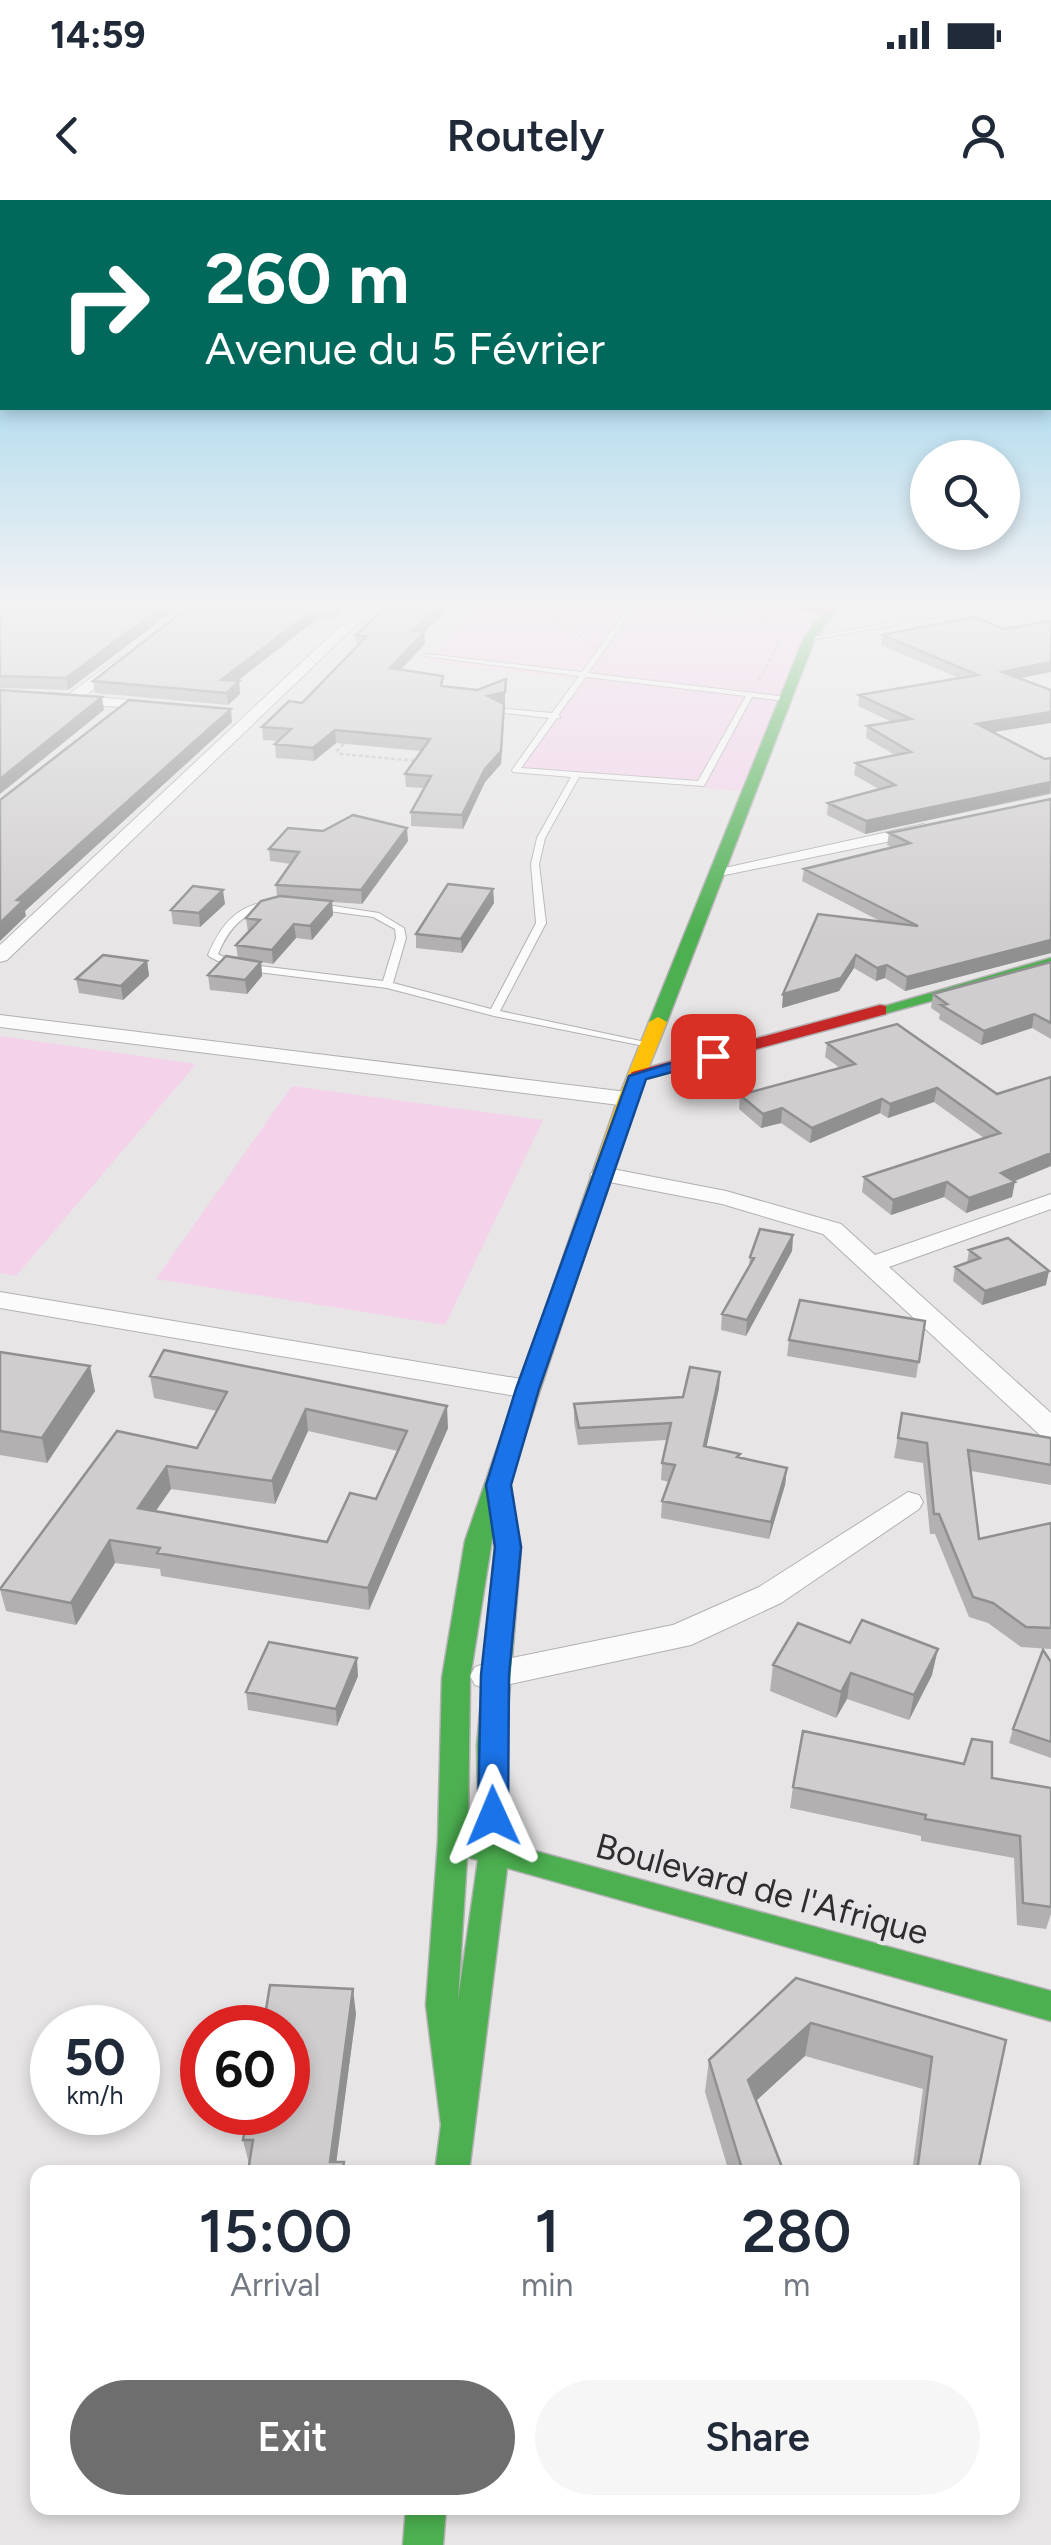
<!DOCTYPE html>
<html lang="en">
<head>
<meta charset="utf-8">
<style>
	body { margin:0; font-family:Figtree,sans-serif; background:#f6f6f7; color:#1f2937; height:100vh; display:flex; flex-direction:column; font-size:38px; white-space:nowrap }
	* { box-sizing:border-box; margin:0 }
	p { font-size:32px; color:#747a83 }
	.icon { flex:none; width:55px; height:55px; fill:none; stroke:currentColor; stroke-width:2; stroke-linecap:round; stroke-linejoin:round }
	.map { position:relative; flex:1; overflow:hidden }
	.details { position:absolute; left:30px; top:1965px; width:990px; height:350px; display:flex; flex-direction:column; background:#fff; border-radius:20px; box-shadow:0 5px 15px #0003 }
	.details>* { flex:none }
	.top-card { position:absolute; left:0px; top:0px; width:1052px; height:210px; box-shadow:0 5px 15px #0003; background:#00695c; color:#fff; overflow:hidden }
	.fabs { position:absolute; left:910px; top:240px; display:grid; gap:20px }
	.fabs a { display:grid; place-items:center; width:110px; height:110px; border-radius:50%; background:#fff; box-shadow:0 5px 15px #0003; font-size:50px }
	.speed { position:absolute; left:30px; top:1805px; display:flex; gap:20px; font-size:50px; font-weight:700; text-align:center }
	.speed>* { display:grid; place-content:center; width:130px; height:130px; border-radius:50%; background:#fff; box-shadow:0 5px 15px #0003; line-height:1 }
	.speed small { font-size:25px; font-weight:400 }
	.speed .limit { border:15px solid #d22; background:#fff; color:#111 }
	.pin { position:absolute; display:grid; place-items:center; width:85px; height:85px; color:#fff; margin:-42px; border-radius:20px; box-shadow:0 5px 15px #0006 }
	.me { position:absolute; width:110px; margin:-55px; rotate:359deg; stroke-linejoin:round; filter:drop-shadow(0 0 8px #0008) }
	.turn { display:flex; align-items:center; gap:35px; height:210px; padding:0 40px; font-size:45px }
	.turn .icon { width:130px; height:130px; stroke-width:2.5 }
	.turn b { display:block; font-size:70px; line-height:85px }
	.eta { display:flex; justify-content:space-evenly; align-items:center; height:170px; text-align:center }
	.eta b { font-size:60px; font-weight:600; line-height:70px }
	.primary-button { display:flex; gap:20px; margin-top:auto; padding:20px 40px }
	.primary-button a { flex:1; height:115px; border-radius:60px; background:#6f6e6f; color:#fff; font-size:40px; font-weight:600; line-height:115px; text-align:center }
	.primary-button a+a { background:#f6f6f7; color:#1f2937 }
	.status { display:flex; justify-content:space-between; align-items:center; height:70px; padding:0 50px; background:#fff; direction:ltr }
	.status svg { height:28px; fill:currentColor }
	header { display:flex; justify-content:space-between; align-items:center; height:130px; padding:0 40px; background:#fff; font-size:45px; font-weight:600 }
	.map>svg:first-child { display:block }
	.green { fill:#f3d2ea }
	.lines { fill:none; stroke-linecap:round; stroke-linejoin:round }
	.lane-casing { stroke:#b2b0b1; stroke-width:2 }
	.street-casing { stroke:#b2b0b1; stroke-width:2 }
	.fast-casing { stroke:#b2b0b1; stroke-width:3 }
	.slow-casing { stroke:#b2b0b1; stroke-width:3 }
	.jam-casing { stroke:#b2b0b1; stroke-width:3 }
	.path { stroke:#c6c4c6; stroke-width:2.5; stroke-dasharray:4 2.5; stroke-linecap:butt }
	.lane { fill:#fbfbfb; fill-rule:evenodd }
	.street { fill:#fbfbfb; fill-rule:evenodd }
	.fast { fill:#4caf50; fill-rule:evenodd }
	.slow { fill:#ffc107; fill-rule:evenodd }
	.jam { fill:#c62828; fill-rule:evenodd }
	.wall { fill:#b2b0b1; fill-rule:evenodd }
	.shaded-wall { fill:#919090 }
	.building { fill:#cfcdce; stroke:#919090; stroke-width:2.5; fill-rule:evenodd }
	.route { fill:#1a73e8; stroke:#114b97; stroke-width:2.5 }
	.labels { text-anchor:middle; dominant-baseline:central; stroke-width:8; stroke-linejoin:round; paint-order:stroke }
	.near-street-label { font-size:35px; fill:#2f2e2f; stroke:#e8e4e7 }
</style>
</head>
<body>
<div class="status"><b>14:59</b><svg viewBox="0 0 49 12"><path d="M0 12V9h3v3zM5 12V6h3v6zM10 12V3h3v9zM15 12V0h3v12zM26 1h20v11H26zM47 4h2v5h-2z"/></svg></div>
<header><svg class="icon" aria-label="back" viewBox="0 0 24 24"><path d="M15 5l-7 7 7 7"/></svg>Routely<svg class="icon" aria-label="person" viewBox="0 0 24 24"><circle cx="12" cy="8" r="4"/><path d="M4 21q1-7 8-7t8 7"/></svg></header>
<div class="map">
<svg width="1051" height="2345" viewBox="0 0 1051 2345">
	<rect width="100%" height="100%" fill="#e7e5e6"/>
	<path class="green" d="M473,408H769L806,411L813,417L749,592L520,569L580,479L428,462Z
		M0,836L196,864L16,1076L0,1073Z
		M292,886L543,920L445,1125L156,1079Z"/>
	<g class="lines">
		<defs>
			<path id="lane" d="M628,408H634L588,473L786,497L790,499L786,501L752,497L704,586L579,577L545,638L539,664L546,723L500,811L650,843L654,844V848L494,816L387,788L234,769L210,757L208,755C222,722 237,706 273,700L278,703L276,705C246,711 230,725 218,754L236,763L383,781L396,738L395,729L373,717L314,709L309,706L314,703L379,713L404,728L406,738L393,783L491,809L536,723L531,664L537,638L571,577L513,572L512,570L549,518L496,512L492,510L496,508L552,513L579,476L424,456L427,454L582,472ZM586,477L746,496L698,581L521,568L557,518H560L559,514Z
				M970,408H984L810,440L807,438Z"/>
			<path id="street" d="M360,408H374L7,760L0,762V745Z
				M120,457L125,464L85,496L162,503L169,507L167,510L0,499V491L69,494Z
				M924,624L933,629L930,633L720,676L711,671Z
				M0,815L627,892L638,899L627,906L0,827Z
				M602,967L726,991L841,1024L875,1055L1051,994V1009L889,1067L1051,1213V1238L1041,1236L823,1034L722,1004L594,979L590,974Z
				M0,1092L527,1180L541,1189L527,1198L0,1108Z
				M908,1292L919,1295L923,1302L919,1309L781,1403L691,1445L487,1489L475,1485L470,1476L475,1467L487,1463L673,1425L759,1387Z"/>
			<path id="fast" d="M827,408H838L815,438L667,822L664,826H652L649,822L804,438Z
				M1051,758V768L880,815L872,810Z
				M502,1261L514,1269L509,1286L521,1347L505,1545L509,1644L1051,1791V1821L507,1668L469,1972H435L441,1925L426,1805L438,1641L442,1478L465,1341L490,1269ZM493,1333L495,1347L477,1545L479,1636L468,1637L470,1478ZM467,1657L478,1660L458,1800Z
				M406,2308H446L443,2345H403Z"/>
			<path id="slow" d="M658,817L667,822L636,899L514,1269L502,1277L494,1275L490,1269L618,899L649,822Z"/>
			<path id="jam" d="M789,408H830L834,411L829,414Z
				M880,805L886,806V814L638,881L629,876L632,872Z"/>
		</defs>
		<use href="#lane" class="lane-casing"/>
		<use href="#street" class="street-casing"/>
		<use href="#fast" class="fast-casing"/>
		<use href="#slow" class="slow-casing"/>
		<use href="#jam" class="jam-casing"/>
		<path class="path" d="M541,408L588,442
			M673,408L777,419
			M759,479L780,441
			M348,539L337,551L341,554L418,561"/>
		<use href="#lane" class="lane"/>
		<use href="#street" class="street"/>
		<use href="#fast" class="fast"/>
		<use href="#slow" class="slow"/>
		<use href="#jam" class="jam"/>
	</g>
	<path class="wall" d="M0,408H177L68,490L0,488Z
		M187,408H344L331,420L317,419L237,481H239L240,494L228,505L95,493L93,481Z
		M424,432L425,444L400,470L443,476V487L477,490L506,479L501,564L485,582L463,629L411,626V612L424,588L406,587L405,574L421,551L336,543L314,561L276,558L275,544L279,541L263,540L262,527L302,503L357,447L356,435Z
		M882,435L1020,478L994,532L1045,559L1051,558V594L865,634L827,615L828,603L879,589L854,575L856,563L895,555L866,538L867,526L892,522L858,506L859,495L959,478L881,445Z
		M1051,599V753L905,791L885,778L876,781L854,768L839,791L782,808L882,722L802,681L804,669L892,647L887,645L889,633Z
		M408,641L362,704L332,702L333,715L312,740L296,738L273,764L261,762L262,776L247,794L210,790L208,775L238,758L236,745L248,732L246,718L277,697L276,685L291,664L270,661L269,649Z
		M493,689L494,703L462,753L416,748V734Z
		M225,704L200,727L173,724L171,710Z
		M147,761L149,776L123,800L79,793L76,779Z
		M1051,762V839L1032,828L981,845L939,819L940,814L931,808L933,794Z
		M897,824L1051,966L1014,981L1012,997L966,1013L944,997L891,1015L862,992L864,977L984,938L934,902L888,918L880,913L810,943L781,923L761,928L739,909L740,895L840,868L825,857L827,843Z
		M793,1035L792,1051L746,1136L721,1130L722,1114L749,1066L750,1057Z
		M969,1050L1046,1085L982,1105L953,1081L955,1067L967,1063Z
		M925,1121L916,1178L787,1156L789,1140Z
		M0,1152L95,1191L47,1263L0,1255Z
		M720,1172L719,1188L706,1247L740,1254V1258L787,1268L785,1285L769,1339L661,1318L662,1301L669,1282L661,1280L662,1263L667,1240L578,1245L574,1221V1204L683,1197Z
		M150,1176L448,1228L369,1410L161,1376L160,1369L115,1363L76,1425L6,1411L0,1389L117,1231L197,1248L217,1211L154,1198ZM308,1231L398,1251L376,1299L327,1342L155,1311L171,1289L275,1304Z
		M902,1213L1051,1238V1285L971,1271L979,1339L1051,1323V1449L1021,1447L988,1423L969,1417L935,1334H930L923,1263L894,1258Z
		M850,1443L932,1475L909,1520L847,1499L836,1518L770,1491L773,1465Z
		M1051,1462V1558L1009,1543L1013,1529Z
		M358,1476L337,1526L248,1510L246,1492Z
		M992,1578L1051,1588V1714L1046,1729L1017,1725L1014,1658L921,1641V1636L790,1608L793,1587Z
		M796,1778L1006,1840L978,1972H912L923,1889L805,1856L756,1900L784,1972H729L705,1892L709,1860Z
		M356,1814L336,1962H344L345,1972H248L249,1964L243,1940Z"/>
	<path class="shaded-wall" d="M160,408H177L68,490L66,478Z
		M317,408V419L223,492L221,480Z
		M330,408H344L331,420Z
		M437,408H450L413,443L412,431Z
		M424,432L425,444L390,481V468Z
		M1051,462V472L1001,482L1002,472Z
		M506,479L501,564L485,582L463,629L462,615L488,496Z
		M239,481L240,494L228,505L227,493Z
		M102,497L104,510L0,594V579Z
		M231,509L232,522L25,711L26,716L0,741V723L17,700Z
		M1051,512V523L976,535L977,524Z
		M335,530L336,543L314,561L313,548Z
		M1051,582L1050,593L865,634L866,621Z
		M407,628L408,641L362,704L361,690Z
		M493,689L494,703L462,753L461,739Z
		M223,690L225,704L200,727L199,713Z
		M332,701L333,715L312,740L310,726Z
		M294,724L296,738L273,764L272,750Z
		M1051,740V753L905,791L907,777Z
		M856,755L854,768L839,791L782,808L783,794Z
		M147,761L149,776L123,800L121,786Z
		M261,762L262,776L247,794L245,780Z
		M887,765L885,778L876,781L877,768Z
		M1034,814L1032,828L981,845L984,831Z
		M937,888L934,902L888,918L890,904Z
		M882,899L880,913L810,943L812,928Z
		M782,908L781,923L761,928L763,914Z
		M1051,953V966L998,988L1001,973Z
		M947,982L944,997L891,1015L893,1000Z
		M1015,982L1012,997L966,1013L969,998Z
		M793,1035L792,1051L746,1136L747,1120Z
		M1049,1071L1046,1085L982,1105L985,1091Z
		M90,1166L95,1191L47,1263L42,1238Z
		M720,1172L719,1188L703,1264L704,1246Z
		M447,1206L448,1228L369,1410L368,1388Z
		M306,1209L308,1231L275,1304L272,1281Z
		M167,1266L171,1289L142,1331L138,1308Z
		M787,1268L785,1285L769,1339L771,1322Z
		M110,1340L115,1363L76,1425L71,1403Z
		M938,1449L932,1475L909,1520L914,1495Z
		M357,1458L358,1476L337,1526L336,1509Z
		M851,1473L847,1499L836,1518L841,1492Z
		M353,1789L356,1814L335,1972L330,1962Z
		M811,1823L805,1856L744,1912L748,1880Z"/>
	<path class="building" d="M0,408H160L66,478L0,476Z
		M187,408H316L221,480L239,481L227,493L93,481Z
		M384,408H437L412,431L424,432L390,468L443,476L441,486L477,490L506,479L505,492L488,496L504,504L501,551L485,569L462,615L411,612L431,576L405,574L430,539L335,530L313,548L275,544L291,529L262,527L289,501L302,503L367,436L356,435Z
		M974,417L1004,429L1051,421V462L1002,472L1051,490V512L977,524L1045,559L1051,558V582L866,621L828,603L895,585L856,563L911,552L867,526L911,519L859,495L978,475L882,435Z
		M0,490L102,497L0,579Z
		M129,500L231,509L17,700L23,701L0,723V600Z
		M1051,599V740L907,777L887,765L877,768L856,755L841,778L783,794L818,714L918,726L804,669L910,643L889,633Z
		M353,615L407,628L361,690L276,685L299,652L269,649L288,628L323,631Z
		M448,684L493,689L461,739L416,734Z
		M193,686L223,690L199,713L171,710Z
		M280,696L332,701L310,726L294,724L272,750L236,745L260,720L246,718L261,701Z
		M103,755L147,761L121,786L76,779Z
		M226,756L261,762L245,780L208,775Z
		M1051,762V823L1034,814L984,831L941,805L947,804L933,794Z
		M897,824L997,894L1051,877V953L1001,973L1015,982L969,998L947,982L893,1000L864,977L1000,933L937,888L890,904L882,899L812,928L782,908L763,914L740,895L855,864L827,843Z
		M760,1029L793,1035L747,1120L722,1114L754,1058L750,1057Z
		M1008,1038L1049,1071L985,1091L955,1067L980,1058L969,1050Z
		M800,1100L925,1121L919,1162L789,1140Z
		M164,1150L447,1206L368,1388L157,1353L160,1348L110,1340L71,1403L0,1389L117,1231L197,1248L227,1192L150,1176ZM306,1209L407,1231L376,1299L350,1293L327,1342L138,1308L167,1266L272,1281Z
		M0,1152L90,1166L42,1238L0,1231Z
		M690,1167L720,1172L704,1246L740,1254L737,1257L787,1268L771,1322L662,1301L675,1265L662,1263L671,1223L579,1228L574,1204L683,1197Z
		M902,1213L1051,1238V1265L968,1250L979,1339L1051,1323V1428L1026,1427L993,1403L973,1397L939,1314H934L927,1243L898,1238Z
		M862,1420L938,1449L914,1495L851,1473L841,1492L773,1465L798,1423L850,1443Z
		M269,1442L357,1458L336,1509L246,1492Z
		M1043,1450L1051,1462V1542L1013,1529Z
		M803,1531L964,1564L972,1539L992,1542V1578L1051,1588V1707L1023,1703L1020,1636L925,1619L926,1615L793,1587Z
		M796,1778L1006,1840L978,1972H917L932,1857L811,1823L748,1880L784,1972H743L709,1860Z
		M270,1785L353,1789L330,1962H344L342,1972H248L253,1940H243L248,1912H288V1828H263Z"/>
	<linearGradient id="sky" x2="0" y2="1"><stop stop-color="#77c6e9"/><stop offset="0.55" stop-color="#f4f3f4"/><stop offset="1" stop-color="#f4f3f4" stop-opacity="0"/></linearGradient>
	<rect width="1051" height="736" fill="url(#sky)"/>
	<path class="route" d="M713,850L722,856L720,859L646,879L539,1189L511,1285L521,1347L509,1475L508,1616L504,1625L493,1628L483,1625L478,1616L481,1475L495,1347L486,1285L516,1189L629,876Z"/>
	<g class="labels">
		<g class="near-street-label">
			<text transform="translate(762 1689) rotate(15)">Boulevard de l'Afrique</text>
		</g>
	</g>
</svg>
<div class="fabs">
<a><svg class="icon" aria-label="search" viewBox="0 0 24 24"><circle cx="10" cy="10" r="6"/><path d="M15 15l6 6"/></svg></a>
</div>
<div class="speed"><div>50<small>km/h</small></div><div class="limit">60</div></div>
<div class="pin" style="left:713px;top:856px;background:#d93025"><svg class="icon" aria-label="arrive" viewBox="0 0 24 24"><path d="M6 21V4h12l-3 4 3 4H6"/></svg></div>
<svg class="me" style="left:493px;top:1616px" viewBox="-20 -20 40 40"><path d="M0-17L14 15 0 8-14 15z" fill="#1a73e8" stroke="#fff" stroke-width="4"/></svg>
<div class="top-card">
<div class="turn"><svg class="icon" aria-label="right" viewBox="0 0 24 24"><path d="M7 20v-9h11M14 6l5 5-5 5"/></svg><div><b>260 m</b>Avenue du 5 Février</div></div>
</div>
<section class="details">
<div class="eta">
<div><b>15:00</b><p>Arrival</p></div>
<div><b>1</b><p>min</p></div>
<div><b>280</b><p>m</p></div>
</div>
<div class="primary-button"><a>Exit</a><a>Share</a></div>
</section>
</div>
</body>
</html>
